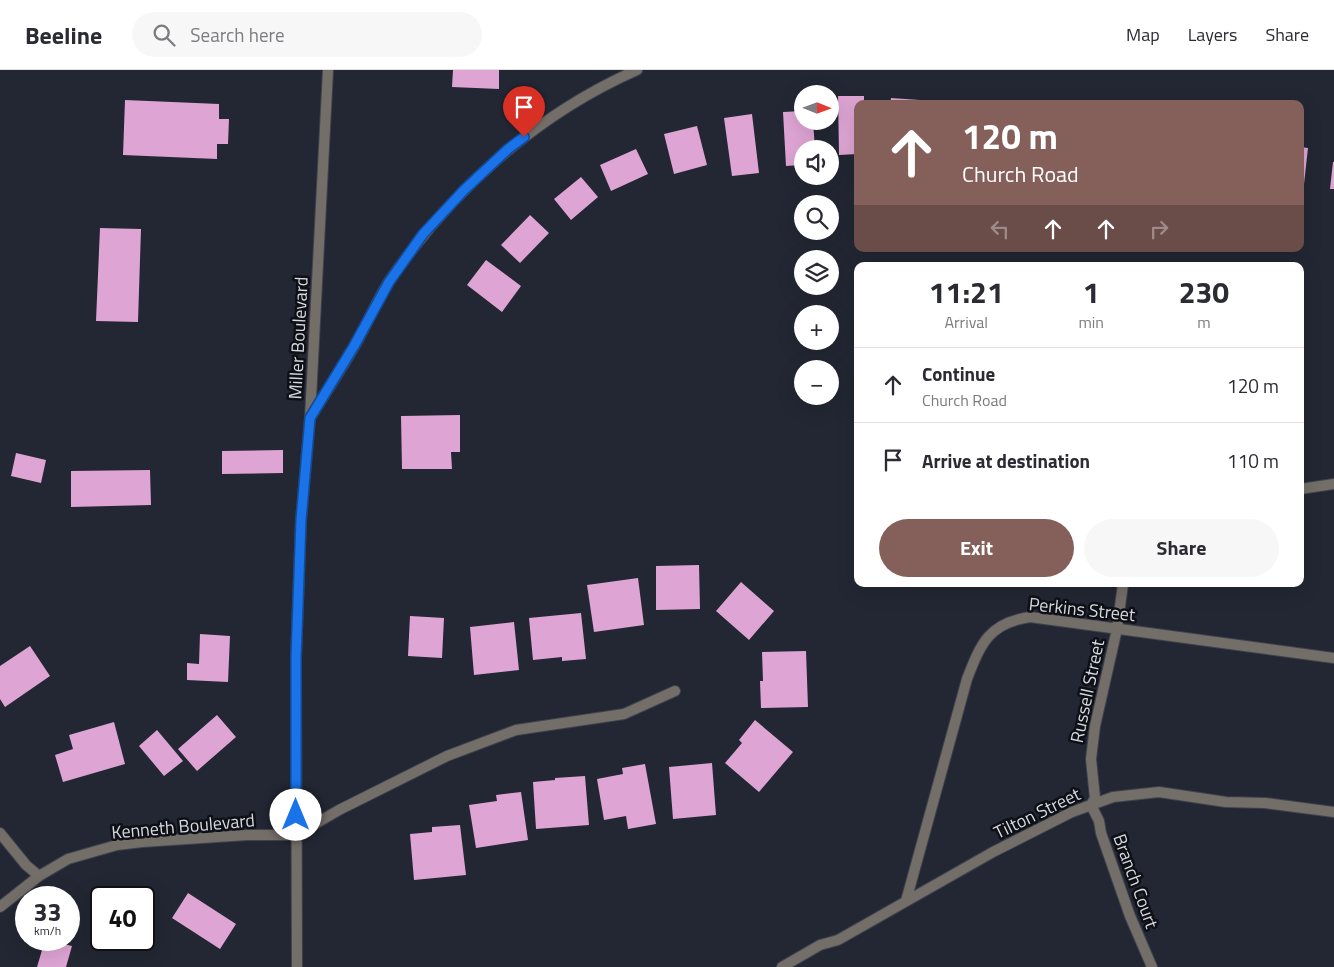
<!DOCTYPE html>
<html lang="en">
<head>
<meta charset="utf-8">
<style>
	body { margin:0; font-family:"Titillium Web",sans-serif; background:#f7f7f7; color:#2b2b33; height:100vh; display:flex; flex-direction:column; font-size:19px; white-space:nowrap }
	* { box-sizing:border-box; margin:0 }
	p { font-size:16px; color:#7c7c81 }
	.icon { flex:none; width:28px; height:28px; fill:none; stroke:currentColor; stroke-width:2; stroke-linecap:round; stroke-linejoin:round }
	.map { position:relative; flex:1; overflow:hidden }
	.drawer { position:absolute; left:854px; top:192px; width:450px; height:325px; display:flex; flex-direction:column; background:#fff; border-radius:10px; box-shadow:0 5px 20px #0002 }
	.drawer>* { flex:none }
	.top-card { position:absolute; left:854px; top:30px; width:450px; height:152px; border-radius:10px; box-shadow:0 5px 20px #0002; background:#855f5a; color:#fff; overflow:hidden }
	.needle { width:32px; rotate:91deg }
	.controls { position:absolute; left:794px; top:15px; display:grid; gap:10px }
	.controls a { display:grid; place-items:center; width:45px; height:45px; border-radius:50%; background:#fff; box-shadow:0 5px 20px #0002; font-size:25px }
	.speed { position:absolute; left:15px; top:816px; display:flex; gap:10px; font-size:25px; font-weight:700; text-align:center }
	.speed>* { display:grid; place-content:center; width:65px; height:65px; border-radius:50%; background:#fff; box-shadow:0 5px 20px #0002; line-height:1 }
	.speed small { font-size:12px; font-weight:400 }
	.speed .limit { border:2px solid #111; border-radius:8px; background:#fff; color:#111 }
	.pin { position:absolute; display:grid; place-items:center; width:42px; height:42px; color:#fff; margin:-51px -21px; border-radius:50% 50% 50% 0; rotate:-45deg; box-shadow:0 0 5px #0007 }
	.pin .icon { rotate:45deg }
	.me { position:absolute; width:55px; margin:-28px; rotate:0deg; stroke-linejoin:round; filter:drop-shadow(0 0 4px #0008) }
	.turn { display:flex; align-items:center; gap:18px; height:105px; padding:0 25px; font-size:22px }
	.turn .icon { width:65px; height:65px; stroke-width:2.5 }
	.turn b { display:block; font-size:35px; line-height:42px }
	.lanes { display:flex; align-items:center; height:48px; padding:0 25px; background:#0003; justify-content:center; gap:25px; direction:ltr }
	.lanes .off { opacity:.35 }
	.eta { display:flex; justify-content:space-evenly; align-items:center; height:85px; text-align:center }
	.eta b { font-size:30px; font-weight:700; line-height:35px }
	.primary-button { display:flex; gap:10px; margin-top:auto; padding:10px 25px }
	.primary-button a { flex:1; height:58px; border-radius:30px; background:#855f5a; color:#fff; font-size:20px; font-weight:700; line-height:58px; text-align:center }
	.primary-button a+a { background:#f7f7f7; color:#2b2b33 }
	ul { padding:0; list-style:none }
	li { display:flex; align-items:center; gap:15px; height:75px; padding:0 25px; border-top:1px solid #e1e1e2 }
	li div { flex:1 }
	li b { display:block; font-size:19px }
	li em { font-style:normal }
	header { display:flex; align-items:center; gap:30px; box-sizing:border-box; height:70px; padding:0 25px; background:#fff; border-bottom:1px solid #e1e1e2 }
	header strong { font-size:24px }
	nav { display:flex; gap:28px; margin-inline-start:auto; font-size:18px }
	.search { width:350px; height:45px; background:#f7f7f7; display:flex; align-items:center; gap:12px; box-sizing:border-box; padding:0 18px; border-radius:28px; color:#7c7c81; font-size:19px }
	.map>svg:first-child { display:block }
	.building { fill:#dea5d4 }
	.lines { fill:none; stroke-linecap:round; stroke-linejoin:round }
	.minor-casing { stroke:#3f434f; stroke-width:12 }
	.tertiary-casing { stroke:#3f434f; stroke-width:12 }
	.minor { stroke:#746e69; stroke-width:10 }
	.tertiary { stroke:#746e69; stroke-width:10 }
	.route-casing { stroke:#114b97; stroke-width:12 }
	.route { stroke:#1a73e8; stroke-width:9 }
	.labels { text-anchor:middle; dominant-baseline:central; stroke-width:5; stroke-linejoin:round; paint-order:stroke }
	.street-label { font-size:18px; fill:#d5d9e1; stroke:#0e1015 }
</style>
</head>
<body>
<header>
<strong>Beeline</strong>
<div class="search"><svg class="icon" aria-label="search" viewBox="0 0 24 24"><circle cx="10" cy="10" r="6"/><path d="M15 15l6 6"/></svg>Search here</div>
<nav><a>Map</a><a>Layers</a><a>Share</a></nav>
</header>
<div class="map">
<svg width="1334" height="897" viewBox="0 0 1334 897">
	<rect width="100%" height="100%" fill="#222733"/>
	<path class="building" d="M453,0H499V19L452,17Z
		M838,26H864V34H858V84L839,85Z
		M891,28L920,30V34H890Z
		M125,30L219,34V49H229L228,74H217V89L123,85Z
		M802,41V51H813L815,79H802V95L786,96L783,42Z
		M752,44L759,103L732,106L724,48Z
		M697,56L707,95L674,104L664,64Z
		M1300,77L1308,78L1304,114L1300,113Z
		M636,79L648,104L611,121L600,95Z
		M1333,92H1334V119H1330Z
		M581,107L598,127L571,150L554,129Z
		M530,145L549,163L520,193L501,175Z
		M100,158L141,159L138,252L96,251Z
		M486,190L521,216L502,242L467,215Z
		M460,345V382H451L452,399H402L401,346Z
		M283,380V403L222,404V381Z
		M16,383L46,390L41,413L11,406Z
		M150,400L151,435L71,437V401Z
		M699,495L700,539L656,540V496Z
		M638,508L644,555L594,562L587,515Z
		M741,512L774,541L749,570L716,541Z
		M581,543L586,589L562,591V587L533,590L529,548Z
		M410,546L444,548L442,588L408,586Z
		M514,552L519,600L474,605L470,557Z
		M200,564L230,566L228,612L187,610V593L199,594Z
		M30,576L50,606L5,637L0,629V596Z
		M806,581L808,637L761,638L760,611H763L762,582Z
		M217,645L236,667L197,701L178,679Z
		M755,650L793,682L759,722L725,693L742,673L739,670Z
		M114,652L125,694L63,712L55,685L73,679L69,665Z
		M157,660L183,691L164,706L139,676Z
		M712,693L716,745L673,749L669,697Z
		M645,694L656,754L628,759L626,746L604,750L597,709L623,704L622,698Z
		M585,706L589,755L536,759L533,712L555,710V708Z
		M521,722L528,770L476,778L469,735L497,731L496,725Z
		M460,755L466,805L414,810L410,764L432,762V757Z
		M188,823L236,854L220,879L172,848Z
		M150,830L155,861L144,862V831Z
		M97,838H101V862H100Z
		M45,870L72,876L66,897H37Z"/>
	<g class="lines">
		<defs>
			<path id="minor" d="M310,348C325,324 340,301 354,277C367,255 376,231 390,210C452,120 537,44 637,0
				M1300,419L1334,414
				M1123,514L1117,559L1095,656L1091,689L1095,728L1091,735L1099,751L1101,763L1130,846L1152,897
				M0,763L26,795L39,806
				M906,831L967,609C981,573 989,553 1030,547L1334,588
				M0,837L39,806L68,789L117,775L142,772L247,765H296L339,740L447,686L516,660L624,644L675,621
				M782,897L820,875L838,870L993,782L1072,742L1113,727L1159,722L1226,732L1265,733L1334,742"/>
			<path id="tertiary" d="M297,897L296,588L301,450L310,348L328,0"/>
		</defs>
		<use href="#minor" class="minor-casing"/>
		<use href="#tertiary" class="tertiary-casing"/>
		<use href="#minor" class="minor"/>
		<use href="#tertiary" class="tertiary"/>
	</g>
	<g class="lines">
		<defs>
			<path id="route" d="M296,745V588L301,450L310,348L354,276L389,212L423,164L464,120L508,79L524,67"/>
		</defs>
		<use href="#route" class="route-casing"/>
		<use href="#route" class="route"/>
	</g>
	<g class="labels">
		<g class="street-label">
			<text transform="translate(298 268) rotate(-87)">Miller Boulevard</text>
			<text transform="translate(1082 539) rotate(6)">Perkins Street</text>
			<text transform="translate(1087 621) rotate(-78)">Russell Street</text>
			<text transform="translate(1037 743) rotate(-26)">Tilton Street</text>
			<text transform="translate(183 756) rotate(-5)">Kenneth Boulevard</text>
			<text transform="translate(1136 811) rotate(70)">Branch Court</text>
		</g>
	</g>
</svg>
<div class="controls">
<a><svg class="needle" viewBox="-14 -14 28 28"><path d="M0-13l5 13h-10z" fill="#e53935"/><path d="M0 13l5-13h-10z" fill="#7c7c81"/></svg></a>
<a><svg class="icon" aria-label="sound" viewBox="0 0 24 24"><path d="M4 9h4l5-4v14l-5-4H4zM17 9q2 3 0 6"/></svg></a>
<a><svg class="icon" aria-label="search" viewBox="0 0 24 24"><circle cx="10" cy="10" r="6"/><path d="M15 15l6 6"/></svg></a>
<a><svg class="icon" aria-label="layers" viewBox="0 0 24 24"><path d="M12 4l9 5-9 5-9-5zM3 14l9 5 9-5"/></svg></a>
<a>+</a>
<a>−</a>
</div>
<div class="speed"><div>33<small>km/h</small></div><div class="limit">40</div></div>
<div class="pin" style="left:524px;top:67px;background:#d93025"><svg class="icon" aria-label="arrive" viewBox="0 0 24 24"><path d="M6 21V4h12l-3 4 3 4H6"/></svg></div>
<svg class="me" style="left:296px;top:745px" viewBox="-20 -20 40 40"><circle r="19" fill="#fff"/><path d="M0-13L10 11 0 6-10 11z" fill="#1a73e8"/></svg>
<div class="top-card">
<div class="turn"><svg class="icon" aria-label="ahead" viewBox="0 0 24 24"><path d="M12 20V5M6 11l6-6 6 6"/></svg><div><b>120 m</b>Church Road</div></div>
<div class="lanes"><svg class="icon off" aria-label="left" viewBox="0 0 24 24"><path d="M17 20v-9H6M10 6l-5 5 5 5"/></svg><svg class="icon" aria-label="ahead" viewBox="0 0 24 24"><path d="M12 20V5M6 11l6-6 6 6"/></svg><svg class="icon" aria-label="ahead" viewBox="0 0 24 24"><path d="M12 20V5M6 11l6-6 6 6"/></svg><svg class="icon off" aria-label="right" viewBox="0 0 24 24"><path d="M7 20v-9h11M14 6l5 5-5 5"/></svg></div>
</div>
<section class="drawer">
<div class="eta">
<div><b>11:21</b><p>Arrival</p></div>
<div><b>1</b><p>min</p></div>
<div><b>230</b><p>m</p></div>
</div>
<ul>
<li><svg class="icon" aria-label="ahead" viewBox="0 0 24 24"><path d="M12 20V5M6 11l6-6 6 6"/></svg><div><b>Continue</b><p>Church Road</p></div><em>120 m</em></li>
<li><svg class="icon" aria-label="arrive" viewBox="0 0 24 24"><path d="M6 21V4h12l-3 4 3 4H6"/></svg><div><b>Arrive at destination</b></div><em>110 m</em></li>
</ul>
<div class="primary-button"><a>Exit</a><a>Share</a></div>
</section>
</div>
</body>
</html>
